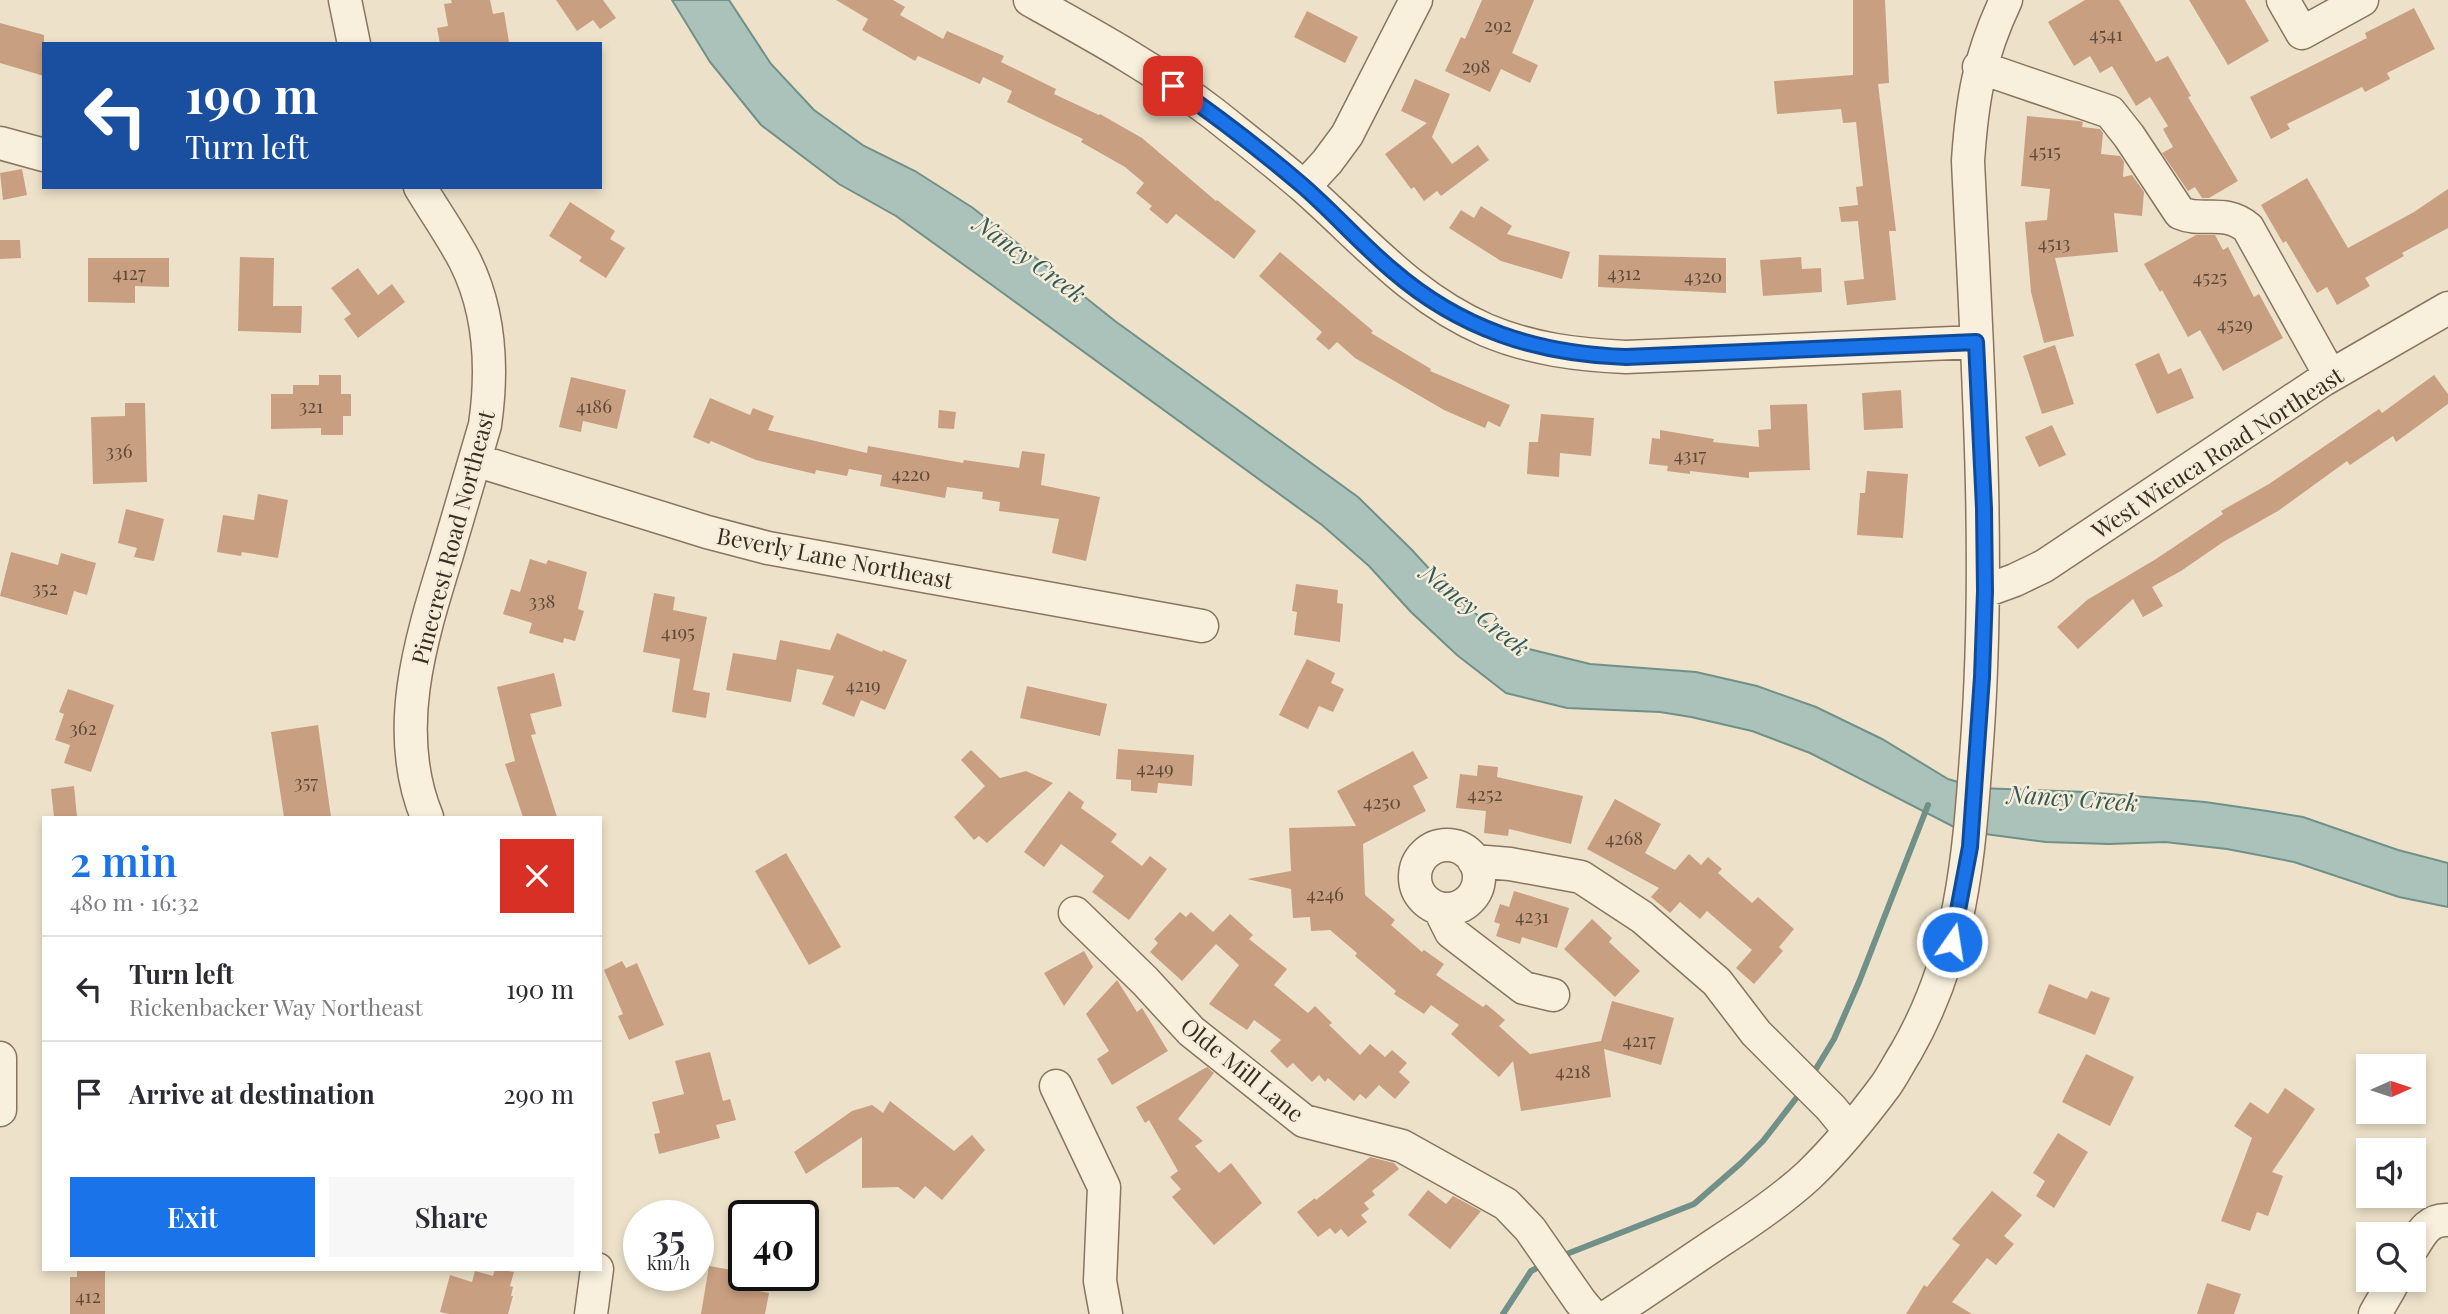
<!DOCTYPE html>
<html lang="en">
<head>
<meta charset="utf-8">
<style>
	body { margin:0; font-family:"Playfair Display",serif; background:#f7f7f7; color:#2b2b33; height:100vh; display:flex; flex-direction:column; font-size:26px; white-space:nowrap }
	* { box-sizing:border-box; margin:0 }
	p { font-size:23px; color:#7c7c81 }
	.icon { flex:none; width:38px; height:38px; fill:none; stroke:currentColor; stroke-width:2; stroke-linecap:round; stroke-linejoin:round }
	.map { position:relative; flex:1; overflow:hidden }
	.panel { position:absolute; left:42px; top:816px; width:560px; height:455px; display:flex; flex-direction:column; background:#fff; border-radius:0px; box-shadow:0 4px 10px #0003 }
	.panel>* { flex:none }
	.banner { position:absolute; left:42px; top:42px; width:560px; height:147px; border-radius:0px; box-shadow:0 4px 10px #0003; background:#1a4fa0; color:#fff; overflow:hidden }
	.needle { width:46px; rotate:87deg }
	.controls { position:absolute; left:2356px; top:1054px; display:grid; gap:14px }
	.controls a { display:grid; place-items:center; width:70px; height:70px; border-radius:0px; background:#fff; box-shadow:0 4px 10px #0003; font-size:35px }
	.speed { position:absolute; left:623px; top:1200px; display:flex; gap:14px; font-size:35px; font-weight:700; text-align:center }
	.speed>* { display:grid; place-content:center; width:91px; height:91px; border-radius:50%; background:#fff; box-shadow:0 4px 10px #0003; line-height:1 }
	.speed small { font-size:18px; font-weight:400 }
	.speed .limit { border:4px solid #111; border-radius:10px; background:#fff; color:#111 }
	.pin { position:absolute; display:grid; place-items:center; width:60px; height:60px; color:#fff; margin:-30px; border-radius:14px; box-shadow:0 4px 10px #0006 }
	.me { position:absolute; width:77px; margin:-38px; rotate:13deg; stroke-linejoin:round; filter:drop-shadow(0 0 5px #0008) }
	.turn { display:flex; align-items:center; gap:24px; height:147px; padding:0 28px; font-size:32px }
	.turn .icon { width:91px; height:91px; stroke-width:2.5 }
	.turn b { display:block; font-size:49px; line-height:60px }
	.round { display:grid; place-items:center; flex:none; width:74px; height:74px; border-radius:0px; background:#f7f7f7 }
	.headline { display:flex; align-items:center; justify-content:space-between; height:119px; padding:0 28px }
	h1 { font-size:42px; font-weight:600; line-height:52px; color:#1a73e8 }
	.primary-button { display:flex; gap:14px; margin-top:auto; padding:14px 28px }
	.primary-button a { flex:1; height:80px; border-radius:0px; background:#1a73e8; color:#fff; font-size:28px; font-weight:600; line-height:80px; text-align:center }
	.primary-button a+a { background:#f7f7f7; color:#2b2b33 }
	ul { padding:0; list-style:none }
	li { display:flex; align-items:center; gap:21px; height:105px; padding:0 28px; border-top:2px solid #e1e1e2 }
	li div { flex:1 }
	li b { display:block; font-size:26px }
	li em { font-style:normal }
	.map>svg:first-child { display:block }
	.water { fill:#aac2ba; stroke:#719088; stroke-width:2 }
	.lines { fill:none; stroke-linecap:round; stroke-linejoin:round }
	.stream { stroke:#719088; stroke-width:6 }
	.building { fill:#c99f81 }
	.minor-casing { stroke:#89755f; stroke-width:35 }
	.minor { stroke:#f8f0dd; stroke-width:32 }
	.route-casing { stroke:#114b97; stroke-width:18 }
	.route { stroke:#1a73e8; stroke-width:12 }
	.labels { text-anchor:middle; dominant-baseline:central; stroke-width:5; stroke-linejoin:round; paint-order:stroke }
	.number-label { font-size:19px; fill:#5e4a39 }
	.street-label { font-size:23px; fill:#3a2d21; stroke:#f5ecd9 }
	.water-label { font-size:24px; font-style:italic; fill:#315956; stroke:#f5ecd9 }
</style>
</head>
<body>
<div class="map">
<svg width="2448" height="1314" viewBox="0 0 2448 1314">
	<rect width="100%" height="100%" fill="#ede2c9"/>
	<path class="water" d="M672,0H729L771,64L814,110L864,146L915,171L973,208L1115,321L1358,497L1412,550L1454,596L1502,635L1529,649L1590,664L1696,672L1757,686L1816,707L1882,739L1948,779L1978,788L2086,792L2205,802L2267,811L2303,817L2398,850L2448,863V907L2399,897L2294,862L2227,849L2165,842L2109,844L2046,842L1985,834L1956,828L1810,753L1752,731L1691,717L1660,712L1567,708L1506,693L1457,655L1411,612L1369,566L1322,525L996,288L896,216L839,184L761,125L710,62Z"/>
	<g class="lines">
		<path class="stream" d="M1811,1077L1834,1039L1859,982L1928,805
			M1559,1257L1694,1204L1741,1163L1763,1141L1801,1092
			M1503,1314L1531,1271L1543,1265"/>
	</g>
	<path class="building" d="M451,0H490L493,14L504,12L509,42L440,44L437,28L448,26L444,4L452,3Z
		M556,0H603L616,18L600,29L593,20L577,31Z
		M836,0H893L905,7L900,15L943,39L947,31L1004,56L1001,62L1056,89L1054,94L1099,115L1100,114L1142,138L1216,201L1217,200L1256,231L1234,259L1176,214L1167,224L1149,209L1152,206L1136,193L1144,183L1125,167L1081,142L1083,139L1007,102L1012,91L983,77L980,84L918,56L915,61L862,30L868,19Z
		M1482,0H1534L1512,53L1538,65L1530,83L1501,69L1490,92L1445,71L1461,37L1465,39Z
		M1853,0H1885L1889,83L1878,84L1896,231H1889L1896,300L1847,305L1844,281L1864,279L1858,221L1841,222L1839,207L1858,205L1856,187L1863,186L1856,122L1843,123L1841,109L1777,114L1774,81L1853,75Z
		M2085,0H2119L2156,62L2168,56L2191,96L2188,97L2238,181L2209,198H2202L2195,187L2188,191L2162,153L2173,147L2163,129L2168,126L2150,97L2136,106L2112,66L2100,73L2090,56L2074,66L2048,22Z
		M2189,0H2245L2269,41L2228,65Z
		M2414,8L2435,49L2387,73L2390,79L2365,92L2362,87L2287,124L2290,129L2271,139L2250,97L2367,38L2365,33Z
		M1307,11L1358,37L1345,63L1294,37Z
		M0,23L44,35V76L0,63Z
		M1415,79L1450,94L1432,137L1452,164L1478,145L1489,160L1441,196L1437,191L1424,201L1414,187L1411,189L1385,154L1427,123L1401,111Z
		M2027,116L2079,121L2083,122L2082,127L2100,129L2103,133L2101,154L2120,156L2124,162L2123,177L2132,175L2144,192L2142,216L2114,213L2118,252L2055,258L2074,336L2044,343L2031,292L2025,222L2047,220L2050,189L2021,186Z
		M22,169L27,195L3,200L0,173Z
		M2307,178L2348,248L2414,212L2448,189V228L2402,253L2404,256L2365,278L2370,286L2337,305L2327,287L2317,293L2286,241L2283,243L2261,205Z
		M570,202L615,231L610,239L625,248L606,278L579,261L582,257L549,236Z
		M1481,206L1512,226L1507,234L1570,252L1562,279L1501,261L1449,228L1461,210L1474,218Z
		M2196,235H2215L2223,250L2228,247L2254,297L2259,294L2283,338L2223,371L2200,330L2188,337L2162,290L2160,292L2144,264Z
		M0,240H20L21,258L0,259Z
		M1280,252L1373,331L1371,333L1431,369L1430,371L1510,405L1500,427L1488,421L1485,428L1444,410L1355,358L1337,342L1329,350L1316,339L1322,332L1259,276Z
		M1599,255L1726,258V293L1598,287Z
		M240,257L274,258L273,306H302L301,333L238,331Z
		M1801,257L1802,269L1821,268L1822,292L1763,296L1760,260Z
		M88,258H169V287L135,286V303L88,302Z
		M358,268L378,295L392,284L405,302L358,338L344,319L351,314L331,288Z
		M2055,345L2074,404L2042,414L2023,356Z
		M2159,353L2168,374L2181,368L2194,398L2157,414L2135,364Z
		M319,375H341V394H351V416H343V435H321V428L271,429V394H293V385H319Z
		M2434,375L2448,394V404L2396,442L2393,436L2350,465L2347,461L2278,511L2223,542L2181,571L2152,587L2163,606L2143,617L2133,599L2078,649L2057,627L2087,600L2156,559L2223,514L2221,511L2269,484L2379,409L2382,413Z
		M571,377L626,390L617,429L583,421L581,432L559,427Z
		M1901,390L1903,428L1864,430L1862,393Z
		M710,398L750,415L753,408L774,416L768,430L867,453L868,446L963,463L964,460L1019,468L1022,451L1045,454L1041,485L1100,497L1086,561L1052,553L1059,519L999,511L1000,502L982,499L983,492L947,487L945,498L880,486L882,475L849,469L847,476L816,470L815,474L756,460L711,441L709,444L693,437Z
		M125,403H145L147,482L93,484L91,417L125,416Z
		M1807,404L1810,470L1749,472V478L1690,471V474L1667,471L1668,466L1649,464L1652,438L1660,439V430L1714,439L1713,442L1759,447L1758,430L1771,429L1770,405Z
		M939,410L956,412L954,429L938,428Z
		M1541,414L1594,418L1591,456L1560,453L1559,477L1527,474L1529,442H1538Z
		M2052,425L2066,455L2039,467L2025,437Z
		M1867,471L1908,474L1903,538L1857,535L1860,493H1865Z
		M258,494L288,500L278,558L242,552L241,556L217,552L223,515L254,520Z
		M126,509L164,519L154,561L134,557L137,548L118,543Z
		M11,552L58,565L61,553L96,563L87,595L74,591L67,615L0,596Z
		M530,559L546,564L548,560L587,572L578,609L584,611L575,641L564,638L563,643L529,633L532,623L503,614L511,589L520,592Z
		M1296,584L1338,590L1337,603L1343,604L1340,642L1294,635L1297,612L1292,611Z
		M654,593L675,597L673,610L707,617L693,690L710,693L706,718L672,712L680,659L643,652Z
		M837,633L882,652L883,650L907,660L885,710L861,700L854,717L822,704L834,676L797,669L791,702L726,690L733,653L776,660L780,640L830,650Z
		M1307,659L1335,673L1331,683L1344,689L1333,712L1319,706L1308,729L1279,715Z
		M554,673L562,706L530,714L536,734L531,735L557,817H523L505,764L515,761L497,687Z
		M1027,686L1107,704L1100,736L1020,718Z
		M68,689L114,705L91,772L64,763L70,745L55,740L64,714L59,712Z
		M318,725L331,817H284L271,732Z
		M1118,749L1194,755L1192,786L1158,783L1157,793L1131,791V780L1116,779Z
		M971,750L1000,778L1026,771L1053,783L987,843L979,836L974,840L954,817L985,786L961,760Z
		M1413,751L1428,778L1413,786L1426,811L1363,844L1365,895L1395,920L1391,925L1422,952L1424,950L1444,964L1436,975L1483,1007L1486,1004L1505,1020L1499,1026L1530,1054L1601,1041L1612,1001L1674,1018L1661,1065L1604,1049L1611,1097L1521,1111L1513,1061L1499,1077L1451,1034L1459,1025L1431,1005L1424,1014L1394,994L1396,991L1355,956L1357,953L1330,930L1311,931L1310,917L1293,918L1291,889L1247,879L1291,871L1289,828L1356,826L1337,791Z
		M1478,765L1498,767L1497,777L1583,796L1571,844L1509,829L1508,836L1484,833L1486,811L1456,808L1460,774L1477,776Z
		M74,786L77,817H54L51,789Z
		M1069,791L1084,802L1081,808L1117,834L1111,842L1142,866L1150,856L1167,869L1129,920L1092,892L1104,876L1061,844L1044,867L1024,852Z
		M1615,799L1661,824L1645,853L1675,870L1689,854L1701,865L1708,857L1722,869L1718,873L1752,903L1758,897L1794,929L1779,947L1783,951L1754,984L1736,968L1752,950L1707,911L1700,919L1680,902L1670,913L1651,897L1659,888L1587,849Z
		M786,853L841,947L809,965L755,871Z
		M1514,891L1569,908L1557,948L1522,937L1520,944L1496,936L1500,924L1494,922L1500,904L1509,907Z
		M1180,912L1186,917L1191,912L1213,932L1230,914L1253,935L1249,939L1287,969L1274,985L1308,1013L1315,1006L1332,1023L1329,1025L1360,1055L1370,1044L1385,1057L1392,1050L1407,1063L1399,1072L1410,1082L1395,1099L1379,1085L1366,1099L1360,1094L1354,1101L1328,1078L1325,1082L1319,1075L1312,1082L1293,1063L1287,1068L1270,1051L1281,1040L1254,1020L1247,1030L1209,1004L1239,965L1216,944L1182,981L1150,952L1158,943L1154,939Z
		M1592,919L1612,938L1609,942L1640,971L1615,997L1564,949Z
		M1084,951L1093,967L1064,1006L1044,973Z
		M622,961L626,968L637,963L664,1025L629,1040L618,1016L623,1014L604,970Z
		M1117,980L1137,1012L1142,1008L1168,1051L1112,1085L1097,1059L1109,1051L1086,1014Z
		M2049,984L2087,999L2091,991L2110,998L2095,1035L2038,1013Z
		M710,1052L723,1101L730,1099L736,1120L716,1125L720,1138L659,1154L654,1134L660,1133L652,1102L684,1094L675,1061Z
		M2086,1054L2134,1077L2110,1126L2062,1102Z
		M1207,1067L1214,1073L1178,1119L1203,1141L1195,1146L1219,1173L1231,1163L1262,1203L1214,1245L1172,1197L1181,1189L1170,1177L1178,1171L1149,1120L1145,1123L1136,1107Z
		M2285,1088L2315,1109L2272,1172L2283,1176L2268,1216L2257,1212L2250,1231L2221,1221L2252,1138L2234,1126L2250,1102L2268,1114Z
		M890,1101L954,1151L972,1135L985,1150L942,1200L925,1186L914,1199L898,1187L862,1188V1137L806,1174L794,1152L852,1111L872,1105L883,1113Z
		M2058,1133L2088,1152L2054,1208L2036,1196L2045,1181L2033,1173Z
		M1370,1157L1394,1163L1399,1169L1372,1191L1375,1195L1364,1203L1369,1209L1361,1215L1367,1222L1348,1237L1341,1229L1335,1234L1330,1228L1318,1237L1297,1212L1315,1198L1316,1200Z
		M1428,1190L1446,1204L1453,1196L1481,1211L1450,1249L1408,1215Z
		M1992,1191L2022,1215L2004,1236L2014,1244L1996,1265L1987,1258L1952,1302L1972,1314H1906L1924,1285L1927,1287L1960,1245L1952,1239Z
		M709,1266L744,1272V1276H757L754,1290L769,1293L765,1314H701Z
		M77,1269H105V1314H70V1277H77Z
		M495,1269L514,1272L510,1286L513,1287L511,1296H513L508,1314H449L440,1312L450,1275L472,1282L475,1271L493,1276Z
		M2207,1283L2241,1294L2234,1314H2197Z"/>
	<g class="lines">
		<defs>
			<path id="minor" d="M345,0L354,44
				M1030,0C1093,35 1157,70 1214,114C1244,138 1275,162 1304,187C1364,240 1412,298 1486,330C1531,349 1578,355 1626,357L1976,342
				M2283,0L2302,33L2362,0
				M1979,67L2110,112L2129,136L2180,213C2203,223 2224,208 2248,228L2330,375
				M0,143L44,155
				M420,187C435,212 452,236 465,261C491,313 493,369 485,425C472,469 459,513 446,558C420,642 392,732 427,817
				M1304,187L1327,162L1347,135L1416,0
				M475,460L707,532L768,548L1202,626
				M1985,591L2015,580L2044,566L2323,380L2448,308
				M1415 877a32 32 0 1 1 64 0a32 32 0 1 1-64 0Z
				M1474,861L1510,864L1581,877L1642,917L1717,982L1756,1033L1831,1108L1849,1130
				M1439,908L1451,932L1524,988L1553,995
				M1075,913L1145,981L1191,1031L1304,1121L1402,1146L1506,1204L1530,1229L1580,1301L1591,1314
				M0,1058V1110
				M1056,1086L1104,1187L1100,1281L1106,1314
				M2413,1247C2422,1232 2429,1219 2448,1220
				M591,1314L597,1269
				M1611,1314C1648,1290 1684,1265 1720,1241C1751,1221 1782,1200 1809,1175C1837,1148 1863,1116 1886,1085C1893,1075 1899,1063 1906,1052C1963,953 1969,854 1977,743C1991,549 1977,355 1968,161C1972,100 1979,57 2006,0
				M2375,1314L2395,1279"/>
		</defs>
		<use href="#minor" class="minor-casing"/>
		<use href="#minor" class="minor"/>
	</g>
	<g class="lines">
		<defs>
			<path id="route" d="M1173,86C1218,117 1262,151 1303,186C1334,213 1361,244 1392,270C1460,329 1537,354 1626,357L1976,342L1984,508L1985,591L1982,677L1970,847L1952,942"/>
		</defs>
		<use href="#route" class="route-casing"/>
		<use href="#route" class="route"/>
	</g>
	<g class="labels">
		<g class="number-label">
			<text x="1498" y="24">292</text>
			<text x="2106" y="33">4541</text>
			<text x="1476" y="65">298</text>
			<text x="2045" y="150">4515</text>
			<text x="2054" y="242">4513</text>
			<text x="129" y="272">4127</text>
			<text x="1624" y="272">4312</text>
			<text x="1703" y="275">4320</text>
			<text x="2210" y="276">4525</text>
			<text x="2235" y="323">4529</text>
			<text x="311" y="405">321</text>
			<text x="594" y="405">4186</text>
			<text x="119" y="450">336</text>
			<text x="1690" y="454">4317</text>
			<text x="911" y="473">4220</text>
			<text x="45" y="587">352</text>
			<text x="542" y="600">338</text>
			<text x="678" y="631">4195</text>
			<text x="863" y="684">4219</text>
			<text x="83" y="727">362</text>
			<text x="1155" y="767">4249</text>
			<text x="306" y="781">357</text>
			<text x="1485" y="793">4252</text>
			<text x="1382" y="801">4250</text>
			<text x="1624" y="837">4268</text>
			<text x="1325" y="893">4246</text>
			<text x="1532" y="915">4231</text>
			<text x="1639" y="1039">4217</text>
			<text x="1573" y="1070">4218</text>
			<text x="88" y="1295">412</text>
		</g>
		<g class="street-label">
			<text transform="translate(2217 452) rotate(-33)">West Wieuca Road Northeast</text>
			<text transform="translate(452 537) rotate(-75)">Pinecrest Road Northeast</text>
			<text transform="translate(835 557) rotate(11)">Beverly Lane Northeast</text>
			<text transform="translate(1243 1069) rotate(39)">Olde Mill Lane</text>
		</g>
		<g class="water-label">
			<text transform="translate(1031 258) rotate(36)">Nancy Creek</text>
			<text transform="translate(1476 609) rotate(39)">Nancy Creek</text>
			<text transform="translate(2073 797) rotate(4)">Nancy Creek</text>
		</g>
	</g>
</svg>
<div class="controls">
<a><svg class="needle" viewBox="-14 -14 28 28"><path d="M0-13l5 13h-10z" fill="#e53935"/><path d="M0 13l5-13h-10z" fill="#7c7c81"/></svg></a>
<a><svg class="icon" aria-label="sound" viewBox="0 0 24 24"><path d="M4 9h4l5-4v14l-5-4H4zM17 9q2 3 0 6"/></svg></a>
<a><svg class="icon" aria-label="search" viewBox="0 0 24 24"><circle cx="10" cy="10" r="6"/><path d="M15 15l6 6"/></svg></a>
</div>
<div class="speed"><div>35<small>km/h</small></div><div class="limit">40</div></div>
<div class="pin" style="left:1173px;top:86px;background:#d93025"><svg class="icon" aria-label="arrive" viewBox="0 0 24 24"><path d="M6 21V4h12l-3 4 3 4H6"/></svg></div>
<svg class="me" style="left:1952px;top:942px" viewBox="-20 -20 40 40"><circle r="17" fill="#1a73e8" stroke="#fff" stroke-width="3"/><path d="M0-11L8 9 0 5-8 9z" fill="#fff"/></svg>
<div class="banner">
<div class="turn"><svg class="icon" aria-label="left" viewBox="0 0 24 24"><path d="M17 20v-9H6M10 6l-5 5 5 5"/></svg><div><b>190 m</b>Turn left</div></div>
</div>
<section class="panel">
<div class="headline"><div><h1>2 min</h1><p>480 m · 16:32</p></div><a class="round" style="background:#d93025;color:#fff"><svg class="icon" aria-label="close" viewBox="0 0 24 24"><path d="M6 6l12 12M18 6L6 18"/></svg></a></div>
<ul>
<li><svg class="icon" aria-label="left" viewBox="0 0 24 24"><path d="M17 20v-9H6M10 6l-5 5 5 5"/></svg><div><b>Turn left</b><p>Rickenbacker Way Northeast</p></div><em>190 m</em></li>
<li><svg class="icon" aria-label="arrive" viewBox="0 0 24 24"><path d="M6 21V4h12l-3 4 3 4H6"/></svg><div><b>Arrive at destination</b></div><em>290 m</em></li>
</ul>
<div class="primary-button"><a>Exit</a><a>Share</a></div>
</section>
</div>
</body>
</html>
